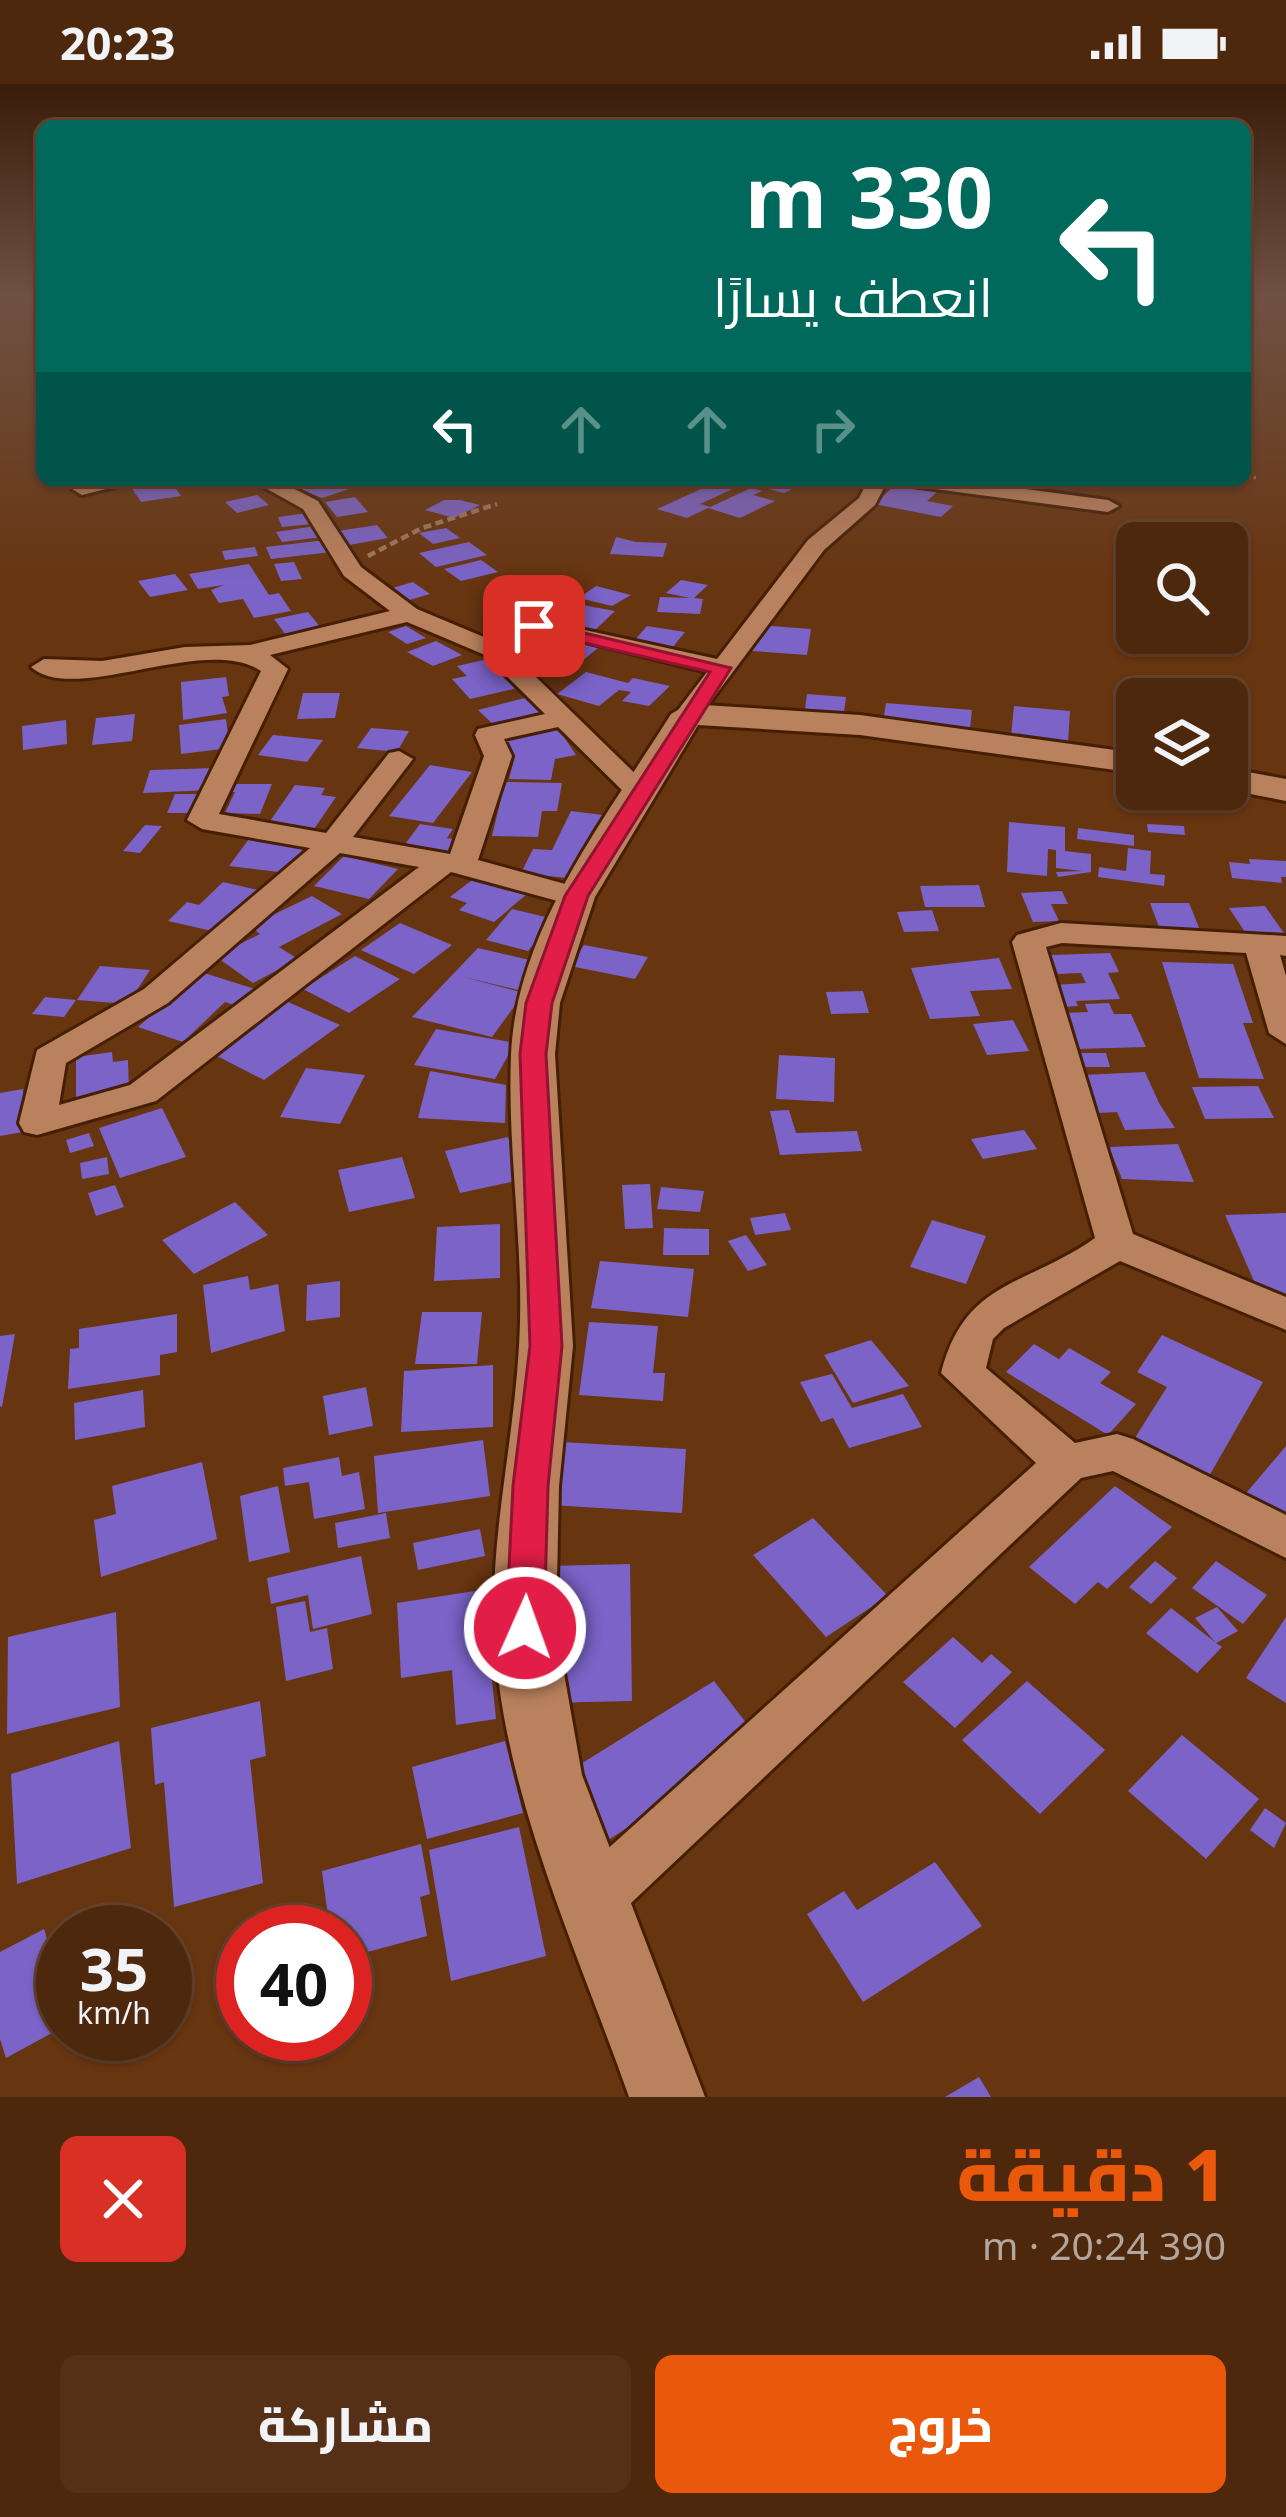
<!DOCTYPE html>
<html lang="ar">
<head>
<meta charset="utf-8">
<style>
	body { margin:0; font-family:"Noto Sans",Cairo,sans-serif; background:#553016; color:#f1f3f6; direction:rtl; height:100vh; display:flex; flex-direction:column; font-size:45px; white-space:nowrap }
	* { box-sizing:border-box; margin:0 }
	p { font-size:39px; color:#b3a69d }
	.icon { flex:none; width:66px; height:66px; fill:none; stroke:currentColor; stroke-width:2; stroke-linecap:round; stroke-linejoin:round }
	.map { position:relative; height:2013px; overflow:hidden; direction:ltr }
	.side { display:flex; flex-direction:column; background:#4e280d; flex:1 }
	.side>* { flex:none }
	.hud { position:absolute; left:36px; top:36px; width:1215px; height:366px; border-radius:18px; box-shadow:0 3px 9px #0004,0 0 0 3px #65442e; direction:rtl; background:#00695c; color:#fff; overflow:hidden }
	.buttons { position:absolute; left:1116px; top:438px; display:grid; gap:24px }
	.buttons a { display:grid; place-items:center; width:132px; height:132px; border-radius:18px; background:#4e280d; box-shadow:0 3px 9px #0004,0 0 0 3px #65442e; font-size:60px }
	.speed { position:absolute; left:36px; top:1821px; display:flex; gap:24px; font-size:60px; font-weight:700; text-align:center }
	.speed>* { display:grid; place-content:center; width:156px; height:156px; border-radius:50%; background:#4e280d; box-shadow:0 3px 9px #0004,0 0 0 3px #65442e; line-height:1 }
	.speed small { font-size:30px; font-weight:400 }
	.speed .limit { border:18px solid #d22; background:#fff; color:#111 }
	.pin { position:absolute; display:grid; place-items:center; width:102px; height:102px; color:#fff; margin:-51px; border-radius:24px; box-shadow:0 6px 18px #0006 }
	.me { position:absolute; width:132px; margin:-66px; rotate:2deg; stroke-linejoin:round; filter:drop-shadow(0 0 9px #0008) }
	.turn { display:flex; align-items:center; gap:42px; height:252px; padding:0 60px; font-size:54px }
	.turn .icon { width:156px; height:156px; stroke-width:2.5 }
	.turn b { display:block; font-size:84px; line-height:102px }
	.lanes { display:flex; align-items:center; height:114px; padding:0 60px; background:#0003; justify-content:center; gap:60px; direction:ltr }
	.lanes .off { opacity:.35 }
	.round { display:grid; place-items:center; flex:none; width:126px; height:126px; border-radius:18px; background:#553016 }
	.overview { display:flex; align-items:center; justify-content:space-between; height:204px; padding:0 60px }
	h1 { font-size:72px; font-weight:800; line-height:90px; color:#ea580c }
	.action { display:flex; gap:24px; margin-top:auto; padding:24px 60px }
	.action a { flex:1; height:138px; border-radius:18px; background:#ea580c; color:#fff; font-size:48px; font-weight:800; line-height:138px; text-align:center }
	.action a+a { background:#553016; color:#f1f3f6 }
	.status { display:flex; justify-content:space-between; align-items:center; height:84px; padding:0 60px; background:#4e280d; direction:ltr }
	.status svg { height:33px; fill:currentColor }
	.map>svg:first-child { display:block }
	.building { fill:#7b63c8 }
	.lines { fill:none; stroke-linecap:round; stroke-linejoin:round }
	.minor-casing { stroke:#451f04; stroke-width:6 }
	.tertiary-casing { stroke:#451f04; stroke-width:6 }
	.path-far1 { stroke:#9e795f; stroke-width:3; stroke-dasharray:6 3; stroke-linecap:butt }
	.path { stroke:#9e795f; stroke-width:4.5; stroke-dasharray:8 4.5; stroke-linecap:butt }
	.minor { fill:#ba815e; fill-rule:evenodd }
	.tertiary { fill:#ba815e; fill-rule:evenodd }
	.route { fill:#e11d48; stroke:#92132f; stroke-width:3 }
</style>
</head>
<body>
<div class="status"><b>20:23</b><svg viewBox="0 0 49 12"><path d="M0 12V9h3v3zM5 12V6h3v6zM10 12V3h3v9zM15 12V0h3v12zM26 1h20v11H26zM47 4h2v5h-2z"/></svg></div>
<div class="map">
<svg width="1286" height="2013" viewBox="0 0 1286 2013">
	<rect width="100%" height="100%" fill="#683511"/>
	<path class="building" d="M170,396L181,412L141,418L129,400Z
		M312,396H373V397L322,414L294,402Z
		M721,396L739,402L700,420L710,423L751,404L762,407L753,411L775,417L740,434L708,424L687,434L657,425Z
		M767,396H800L794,399L800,401L784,409L756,402Z
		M899,398L940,405L927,417L953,422L941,433L874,420Z
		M257,411L269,421L237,429L225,418Z
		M355,413L368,428L337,433L325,418Z
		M444,416H460L480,421L454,434L425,426Z
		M307,429L312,440L282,443L278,433Z
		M377,441L388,454L349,461L338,447Z
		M316,442L322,453L282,458L276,448Z
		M446,444L460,454L433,460L419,449Z
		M616,453L636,458L667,459L663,473L610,470Z
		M326,456L331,468L271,475L266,463Z
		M469,458L487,471L436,483L419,469Z
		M255,463L258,472L225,476L222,467Z
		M481,476L498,488L461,497L444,485Z
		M294,478L302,495L281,497L274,480Z
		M249,480L269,511L279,509L291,527L254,534L243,515L219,519L211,506L224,501L198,505L189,490Z
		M175,490L188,506L150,513L138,497Z
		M681,496L708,501L694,514L703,515L700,530L657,528L660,513L690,514L666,509Z
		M413,498L430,510L406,517L389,505Z
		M596,502L631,511L612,522L579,514Z
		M528,505L555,517L532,527L540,530L528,535L493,519Z
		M577,520L615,527L589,552L550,545Z
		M308,528L321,544L286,551L274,535Z
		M757,541L811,545L807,571L752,567Z
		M406,542L426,554L407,560L388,548Z
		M647,542L685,548L672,564L634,557Z
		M535,548L556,553L530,572L508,566Z
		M436,557L462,571L433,582L407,568Z
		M569,557L598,564L577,581L548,574Z
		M493,574L522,603L470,615L452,595L467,592L457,582Z
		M586,588L628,599L633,594L670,602L649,622L622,617L631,608L619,606L599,622L557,610Z
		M226,593L229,612L222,613L227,629L183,636L181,598Z
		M303,609H340L335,634L297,635Z
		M807,610L846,613L843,636L804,633Z
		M536,611L556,630L498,645L478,626Z
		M886,619L972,626L970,645L883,638Z
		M1014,622L1070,627L1068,658L1011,652Z
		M135,630L132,657L92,661L96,634Z
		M226,635L230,664L181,670L179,641Z
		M66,636L67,660L23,666L22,642Z
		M371,644L409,647L397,668L357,664Z
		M558,644L576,671L555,675L551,696L509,695L515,672L504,654Z
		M273,651L323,656L307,678L258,671Z
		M1227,660L1246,662L1247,689L1227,686Z
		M430,681L472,688L433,739L389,732Z
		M216,684L211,706L143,709L150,686Z
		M505,698L562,699L557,727H542L538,753L492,752Z
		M232,700H272L260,730L225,729L235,708H228Z
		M295,701L325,704L321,711L336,713L314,745L268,740Z
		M175,710H210L202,729H167Z
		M571,727L611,732L585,796L521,789L533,765L552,766Z
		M1009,738L1065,743V767L1091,770V788L1058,793L1056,788L1082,787L1056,784V766L1048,765L1047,792L1007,788Z
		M420,740L453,745L447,754L460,756L451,770L403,763Z
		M1147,740L1184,742L1185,751L1148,748Z
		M145,741L162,742L140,769L123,767Z
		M1078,744L1134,751V762L1077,755Z
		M249,755L306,761L287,789L229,782Z
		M1128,764L1151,767L1150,790L1165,791L1164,802L1098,793L1099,783L1126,787Z
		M344,772L398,785L369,815L314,802Z
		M1249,775L1286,777V793H1281L1282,799L1232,794L1229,778L1250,780Z
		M476,793L527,810L494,838L459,826L467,819L450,813Z
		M223,798L263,807L221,849L168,837L187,818L199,821Z
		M979,801L985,823H925L920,802Z
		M1062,807L1068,820H1051L1059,837L1033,838L1021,809Z
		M312,812L342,830L279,863L298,875L253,899L215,872L260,850L250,842Z
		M1150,819H1189L1202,851H1162Z
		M1265,822L1286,852L1249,854L1229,824Z
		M512,825L554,835L528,867L486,856Z
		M932,826L939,847L904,848L897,828Z
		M400,839L452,861L414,890L361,866Z
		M584,861L648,873L635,895L570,882Z
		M478,864L543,879L522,907L460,892L524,909L492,953L412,933Z
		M1110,869L1119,888L1108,889L1120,915L1076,917L1078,922L1063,923L1053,901L1086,899L1081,889L1058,890L1051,871Z
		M355,872L400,895L349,929L303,905Z
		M999,874L1012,905L970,907L980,932L930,935L911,884Z
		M1162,878L1233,880L1253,939H1243L1264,995L1199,994Z
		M100,882L150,886L128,920L77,916Z
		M201,888L255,905L237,922L225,918L183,958L138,943Z
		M863,907L869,929L831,930L826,908Z
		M45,913L76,916L64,933L32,930Z
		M288,918L340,941L264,996L213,970Z
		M1109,919L1114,930H1131L1146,963L1077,965L1062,929L1088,928L1085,920Z
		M1013,936L1029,967L987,971L973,940Z
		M436,945L515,959L495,995L414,981Z
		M112,968L113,978L128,976L129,1006L76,1014V973Z
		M1080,969H1106L1110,983H1084Z
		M779,971L835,974L834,1018L776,1015Z
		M306,984L365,991L340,1040L280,1033Z
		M430,987L506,1001L505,1039L418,1034Z
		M1145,988L1159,1019L1175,1044L1125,1046L1117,1028L1099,1029L1083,991Z
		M1258,1002L1274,1034L1205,1035L1192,1003Z
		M23,1005V1048L0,1052V1009Z
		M162,1024L186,1073L120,1094L99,1044Z
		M789,1026L796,1049L857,1047L862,1067L780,1071L770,1027Z
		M1024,1046L1037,1065L983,1075L971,1055Z
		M89,1049L94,1062L70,1069L66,1056Z
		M508,1053L525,1095L460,1109L445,1067Z
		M1178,1060L1194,1098L1122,1095L1109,1063Z
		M107,1073L109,1090L82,1095L80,1079Z
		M402,1073L415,1114L349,1128L338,1086Z
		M650,1100L653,1144L625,1145L622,1101Z
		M115,1101L124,1123L96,1132L88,1109Z
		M661,1103L704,1107L700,1128L657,1125Z
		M235,1118L268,1151L194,1190L162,1156Z
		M785,1129L791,1146L755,1151L750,1134Z
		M1286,1129V1212L1261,1213L1225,1131Z
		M932,1136L986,1152L966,1200L910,1183Z
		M500,1140V1194L434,1197L437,1143Z
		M664,1144L709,1145V1171H663Z
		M746,1151L767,1181L748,1187L728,1157Z
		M600,1177L694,1185L688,1233L591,1224Z
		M248,1192L250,1206L278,1200L285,1247L211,1269L203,1201Z
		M340,1197V1233L306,1237L307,1201Z
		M422,1228H482L477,1280H415Z
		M177,1230V1268L160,1271V1291L68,1305L70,1265L79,1264V1245Z
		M589,1238L658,1242L653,1289H665L663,1317L579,1311Z
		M15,1250L2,1323L0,1322V1252Z
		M1162,1251L1263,1298L1208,1394L1133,1357L1167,1303L1137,1288Z
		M871,1256L909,1302L853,1319L824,1271Z
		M1034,1260L1059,1275L1069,1264L1111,1288L1100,1299L1136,1320L1108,1351L1006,1288Z
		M493,1281V1343L401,1348L404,1287Z
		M832,1290L852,1324L903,1310L922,1343L849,1364L833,1334L821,1338L800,1298Z
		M366,1303L373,1342L329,1351L323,1312Z
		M143,1306L145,1343L75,1356L74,1319Z
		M483,1356L490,1412L378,1429L374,1372Z
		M543,1357L686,1365L682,1429L534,1420Z
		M1286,1362V1441L1242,1414Z
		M339,1373L342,1392L359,1388L365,1425L314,1435L309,1398L285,1402L283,1384Z
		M202,1378L217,1455L101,1493L94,1436L116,1430L112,1402Z
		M278,1402L290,1468L249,1478L240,1412Z
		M1115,1402L1172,1443L1107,1505L1098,1498L1075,1520L1029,1483Z
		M386,1429L390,1454L338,1464L335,1439Z
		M813,1434L888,1512L826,1553L753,1471Z
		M480,1445L485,1472L418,1486L413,1459Z
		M361,1472L372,1530L313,1545L308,1511L271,1520L267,1494Z
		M1155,1477L1177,1494L1151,1520L1129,1503Z
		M1216,1477L1267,1511L1243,1540L1192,1504Z
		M630,1480L632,1617L544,1619L548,1482Z
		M488,1505L497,1585L491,1586L496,1635L456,1641L452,1586L401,1594L397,1519Z
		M305,1517L310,1548L327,1544L333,1585L286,1597L276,1523Z
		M1217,1523L1238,1547L1216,1559L1222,1563L1197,1589L1146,1549L1171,1524L1215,1558L1195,1534Z
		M116,1528L120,1623L7,1650L8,1553Z
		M1286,1533V1619L1246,1594Z
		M953,1553L982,1579L991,1570L1012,1588L955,1644L903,1598Z
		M714,1597L760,1657L599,1762L555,1696Z
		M1027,1597L1105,1666L1040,1730L962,1656Z
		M260,1617L266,1672L250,1676L263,1799L174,1823L164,1698L155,1701L151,1644Z
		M1182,1651L1259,1715L1206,1775L1128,1707Z
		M119,1657L131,1764L17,1800L11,1690Z
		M505,1657L523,1729L427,1755L412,1683Z
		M1265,1724L1286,1739L1274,1764L1250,1746Z
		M519,1743L546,1872L451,1897L429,1766Z
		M421,1760L430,1810L420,1813L427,1852L345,1874V1848H330L322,1787Z
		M935,1778L982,1842L863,1918L807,1830L844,1807L857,1826Z
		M44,1845L52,1871L63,1865V1943L6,1974L0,1955V1868Z
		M979,1993L991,2013H945Z"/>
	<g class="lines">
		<defs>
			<path id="minor" d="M142,396L82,411L72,405L98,396Z
				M251,396H277L318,417L361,483L417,525L503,561L654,708L650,714H630L558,643L504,655L512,672L478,776L587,806L592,813L587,820L576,822L451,788L156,1017L37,1051L24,1048L19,1039L37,966L144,905L310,764L202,745L187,736L261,587C206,549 74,622 31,583L44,575L102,577L185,563L250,561L390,527L344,492L303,425ZM407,538L485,571L545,630L478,645L475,651L484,672L450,770L353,753L413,675L399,667L389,669L326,749L219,730L288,585L270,571ZM340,769L419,783L130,1001L59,1021L66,979L168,919Z
				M868,396H888L875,421L824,466L697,636H679L675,630L707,588L522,542L560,514L572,521L553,539L717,575L808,456L859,414Z
				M902,396H959L1108,416L1119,422L1108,428L912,402Z
				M1061,839L1286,852V872L1280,871L1286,892V960L1269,949L1246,869L1062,859L1046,863L1133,1150L1286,1213V1246L1120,1177L1004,1244L993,1255L986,1284L1075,1359L1117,1350L1133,1355L1286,1431V1474L1113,1387L1081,1394L612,1837L592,1845L572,1837L564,1817L572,1797L1036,1379L941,1289C965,1195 1026,1203 1095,1154L1012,858L1017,851Z"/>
			<path id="tertiary" d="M688,620L860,631L1137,669V689L860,651L698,641L595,813L560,919L555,970L573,1262L559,1402L556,1544L582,1691L705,2013H629C576,1862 500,1704 494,1543C491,1448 514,1356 519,1262C525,1166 507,1068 511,971C516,845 607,733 671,630Z
				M1227,684L1286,695V717L1225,705Z"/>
		</defs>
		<use href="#minor" class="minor-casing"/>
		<use href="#tertiary" class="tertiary-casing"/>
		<path class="path-far1" d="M1245,391L1256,394"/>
		<path class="path" d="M368,472L422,444L497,420"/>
		<use href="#minor" class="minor"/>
		<use href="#tertiary" class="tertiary"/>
	</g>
	<linearGradient id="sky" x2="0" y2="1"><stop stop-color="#391d09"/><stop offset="0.43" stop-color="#6f5143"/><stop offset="1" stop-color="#6f5143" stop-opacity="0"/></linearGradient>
	<rect width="1286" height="497" fill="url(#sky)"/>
	<path class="route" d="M534,537L731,584L588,812L552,919L546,970L562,1262L548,1402L544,1544L538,1556L525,1561L512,1556L506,1544L513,1402L530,1262L520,970L526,919L565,812L710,588L528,546V539Z"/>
</svg>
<div class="buttons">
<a><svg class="icon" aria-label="search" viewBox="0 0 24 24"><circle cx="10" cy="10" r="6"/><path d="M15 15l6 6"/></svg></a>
<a><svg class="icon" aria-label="layers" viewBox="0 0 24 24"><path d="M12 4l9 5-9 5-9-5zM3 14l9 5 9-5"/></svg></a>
</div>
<div class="speed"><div>35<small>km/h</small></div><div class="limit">40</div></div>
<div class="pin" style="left:534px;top:542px;background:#d93025"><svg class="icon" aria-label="arrive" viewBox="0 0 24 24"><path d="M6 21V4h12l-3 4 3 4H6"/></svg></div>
<svg class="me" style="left:525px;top:1544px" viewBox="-20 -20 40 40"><circle r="17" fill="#e11d48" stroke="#fff" stroke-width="3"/><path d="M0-11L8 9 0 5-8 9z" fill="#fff"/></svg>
<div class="hud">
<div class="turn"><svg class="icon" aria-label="left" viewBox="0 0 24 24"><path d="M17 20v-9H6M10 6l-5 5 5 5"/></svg><div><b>330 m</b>انعطف يسارًا</div></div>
<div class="lanes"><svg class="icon" aria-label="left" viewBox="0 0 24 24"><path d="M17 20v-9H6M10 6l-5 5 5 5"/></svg><svg class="icon off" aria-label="ahead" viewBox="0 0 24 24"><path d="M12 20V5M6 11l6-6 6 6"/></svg><svg class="icon off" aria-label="ahead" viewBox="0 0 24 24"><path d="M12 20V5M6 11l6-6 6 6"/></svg><svg class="icon off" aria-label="right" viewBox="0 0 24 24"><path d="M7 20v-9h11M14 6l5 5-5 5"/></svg></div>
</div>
</div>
<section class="side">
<div class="overview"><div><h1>1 دقيقة</h1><p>390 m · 20:24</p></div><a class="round" style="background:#d93025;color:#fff"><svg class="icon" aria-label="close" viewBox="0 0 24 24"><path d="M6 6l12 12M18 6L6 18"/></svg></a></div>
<div class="action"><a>خروج</a><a>مشاركة</a></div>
</section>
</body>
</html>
